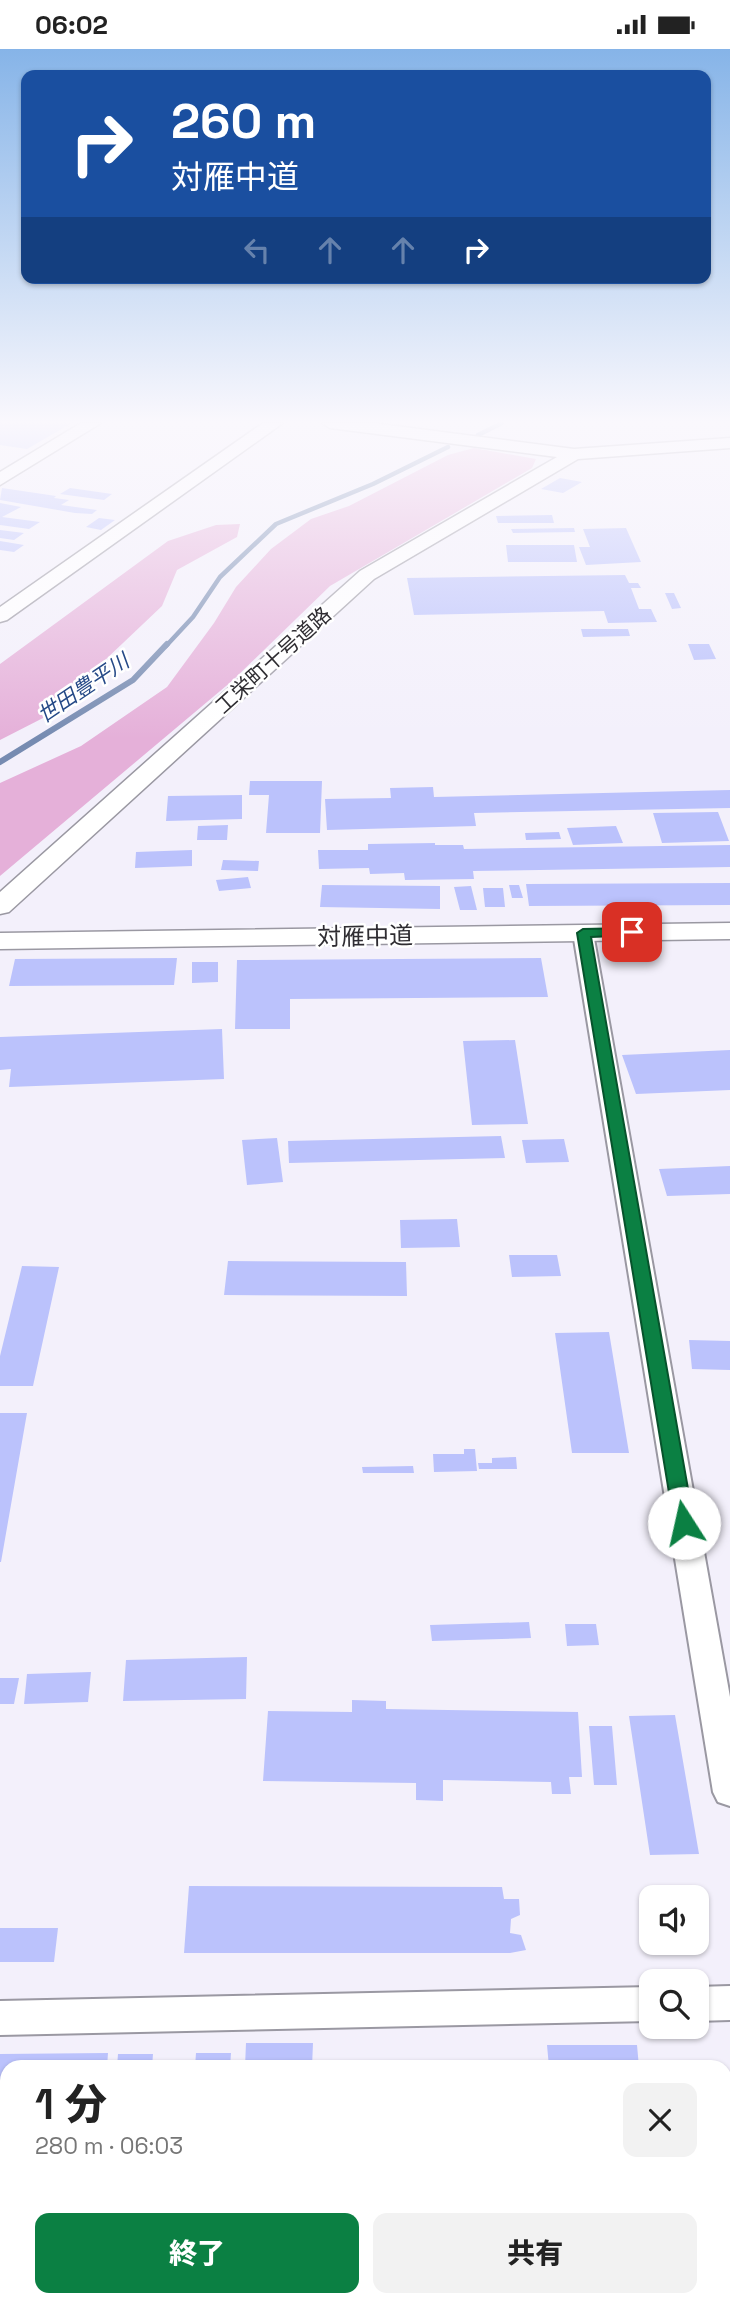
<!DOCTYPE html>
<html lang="ja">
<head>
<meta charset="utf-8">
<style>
	body { margin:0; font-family:"Space Grotesk","Noto Sans JP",sans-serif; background:#f2f2f2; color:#222; height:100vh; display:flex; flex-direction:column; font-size:26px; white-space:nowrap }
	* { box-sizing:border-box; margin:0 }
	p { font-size:23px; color:#767676 }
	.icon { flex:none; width:38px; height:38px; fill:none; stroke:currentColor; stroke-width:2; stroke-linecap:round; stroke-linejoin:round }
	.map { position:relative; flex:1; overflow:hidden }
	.panel { position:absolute; left:0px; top:2011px; width:732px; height:247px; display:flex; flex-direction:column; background:#fff; border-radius:21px 21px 0 0; box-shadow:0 2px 5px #0004 }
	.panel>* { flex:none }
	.top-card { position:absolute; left:21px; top:21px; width:690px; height:214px; border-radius:14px; box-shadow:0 2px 5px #0004; background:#1a4fa0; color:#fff; overflow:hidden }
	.controls { position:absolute; left:639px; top:1836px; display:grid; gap:14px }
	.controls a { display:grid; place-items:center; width:70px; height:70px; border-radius:14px; background:#fff; box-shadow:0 2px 5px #0004; font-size:35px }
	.pin { position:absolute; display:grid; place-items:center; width:60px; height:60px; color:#fff; margin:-30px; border-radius:14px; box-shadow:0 4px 10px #0006 }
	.me { position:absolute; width:77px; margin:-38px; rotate:350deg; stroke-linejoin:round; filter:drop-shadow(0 0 5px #0008) }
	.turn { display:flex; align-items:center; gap:24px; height:147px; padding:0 35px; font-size:32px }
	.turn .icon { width:91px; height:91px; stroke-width:2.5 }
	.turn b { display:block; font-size:49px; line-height:60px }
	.lanes { display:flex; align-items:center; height:66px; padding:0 35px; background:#0003; justify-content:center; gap:35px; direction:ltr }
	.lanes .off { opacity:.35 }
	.round { display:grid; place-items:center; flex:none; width:74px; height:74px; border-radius:14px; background:#f2f2f2 }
	.summary { display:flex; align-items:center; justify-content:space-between; height:119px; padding:0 35px }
	h1 { font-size:42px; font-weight:800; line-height:52px }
	.button { display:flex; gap:14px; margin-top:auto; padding:14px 35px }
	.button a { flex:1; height:80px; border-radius:14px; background:#0b8043; color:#fff; font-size:28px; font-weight:800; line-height:80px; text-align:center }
	.button a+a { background:#f2f2f2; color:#222 }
	.status { display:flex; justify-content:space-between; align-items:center; height:49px; padding:0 35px; background:#fff; direction:ltr }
	.status svg { height:19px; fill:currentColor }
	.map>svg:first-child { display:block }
	.forest { fill:#e5b0d9 }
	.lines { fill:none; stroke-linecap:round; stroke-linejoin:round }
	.stream-far1 { stroke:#768bb1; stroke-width:4.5 }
	.stream { stroke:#768bb1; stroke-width:6 }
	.building { fill:#bbc2fc }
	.minor-casing { stroke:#9a98a2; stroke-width:4 }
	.tertiary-casing { stroke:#9a98a2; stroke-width:3 }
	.minor { fill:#fff; fill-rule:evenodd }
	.tertiary { fill:#fff; fill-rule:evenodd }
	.route { fill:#0b8043; stroke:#07532c; stroke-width:2 }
	.labels { text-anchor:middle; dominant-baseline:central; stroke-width:5; stroke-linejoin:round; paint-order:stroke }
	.far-street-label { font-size:21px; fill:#2f2d32; stroke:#fff }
	.far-water-label { font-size:21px; font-style:italic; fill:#254987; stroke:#fff }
	.street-label { font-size:24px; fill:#2f2d32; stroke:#fff }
</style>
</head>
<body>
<div class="status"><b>06:02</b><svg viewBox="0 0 49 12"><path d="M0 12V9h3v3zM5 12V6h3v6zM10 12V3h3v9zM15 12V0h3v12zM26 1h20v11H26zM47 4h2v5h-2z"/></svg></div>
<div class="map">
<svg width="730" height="2256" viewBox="0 0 730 2256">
	<rect width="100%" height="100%" fill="#f3f0fb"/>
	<path class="forest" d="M474,399L536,410L532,419L330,537L232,632L0,827V734L81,697L167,638L214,574L236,538L271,500L311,470L349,457L448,406Z
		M240,475L237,488L177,521L162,557L45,668L0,691V615L168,492L216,476Z"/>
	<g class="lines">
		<path class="stream-far1" d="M478,386L502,374
			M166,597L193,568L220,528L276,475L373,435L448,398"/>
		<path class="stream" d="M0,713L133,631L167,595"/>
	</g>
	<path class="building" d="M0,374H72L27,400L0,396Z
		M560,429L582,433L563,444L541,440Z
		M2,439L56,447L54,449L69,451L61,456L97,461L92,465L75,464L0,451Z
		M70,439L112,445L104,451L60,445Z
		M0,454L21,458L2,468L40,473L29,480L0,476Z
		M552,466L554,474H498L496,467Z
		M99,469L115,471L101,481L86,478Z
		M574,479L575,483L513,484L511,480Z
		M626,479L641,513L586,516L579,498H590L583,480Z
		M0,481L24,484L14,491L0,489Z
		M0,492L24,496L14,503L0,501Z
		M506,496H574L577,513H508Z
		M625,526L629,534H638L641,539H631L639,560H651L657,573L608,574L604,562L414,566L407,529Z
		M665,544H674L681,559L672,560Z
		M581,580H628L630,587L583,588Z
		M688,595H709L716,610L694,611Z
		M250,732H322L320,784H266L269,746H249Z
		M433,738L434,748L730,741V759L474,764L476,777L327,781L325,750L391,749L390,739Z
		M242,746V770L166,772L168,747Z
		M718,763L729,792L662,794L653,764Z
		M228,776L227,791H197L198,777Z
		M616,777L623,794L573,796L567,779Z
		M559,783L561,790L526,791L525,784Z
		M435,794V796H463L464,800L730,796V818L473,822L474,830L405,831L404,824L370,825L369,819L319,820L318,801H368V795Z
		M192,801V817L135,819L136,803Z
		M223,811L259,812L258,822L221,821Z
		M248,828L251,839L219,842L216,831Z
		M730,834V856L529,857L526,835Z
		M322,836L440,837V860L320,858Z
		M509,836H519L523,849H512Z
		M471,837L477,861H460L454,838Z
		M483,839H503L505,858H485Z
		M177,909L174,936L9,937L15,910Z
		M541,909L548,948L290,950V980H235L237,911Z
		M192,913H218V933L192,934Z
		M222,980L224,1030L9,1038L11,1020L0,1021V988Z
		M515,991L528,1075L472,1076L463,992Z
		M730,1001V1041L636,1045L622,1006Z
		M501,1087L505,1109L289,1114L288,1092Z
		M277,1089L283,1133L247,1136L242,1091Z
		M564,1090L569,1113L526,1114L522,1091Z
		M730,1117V1145L667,1147L659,1120Z
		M457,1170L460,1198L401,1199L400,1171Z
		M509,1206H557L561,1227L512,1228Z
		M228,1212L406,1213L407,1247L224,1246Z
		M22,1217L59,1218L33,1337H0V1307Z
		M609,1283L629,1404H572L555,1284Z
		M689,1291L730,1292V1321L692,1320Z
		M0,1364H27L1,1513H0Z
		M464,1400H475L477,1422L434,1423L433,1405H464Z
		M516,1408L517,1420H479L478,1414H492V1409Z
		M413,1417L414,1424H363L362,1418Z
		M529,1573L531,1589L432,1592L430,1576Z
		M565,1575H596L599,1596L567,1597Z
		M247,1608L246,1650L123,1652L126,1611Z
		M91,1623L88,1653L24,1655L27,1625Z
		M0,1629H19L14,1655H0Z
		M352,1651L386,1652V1660L578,1663L582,1728H569L571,1745H552L551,1733L443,1731V1752L416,1751V1734L263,1732L268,1662L352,1663Z
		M675,1666L699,1805L650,1806L629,1667Z
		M589,1677H612L617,1736H594Z
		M189,1837L502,1838L504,1850H519L520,1866L511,1870L510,1884L521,1886L526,1901L510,1904H184Z
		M0,1879H58L54,1913H0Z
		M246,1994H313L312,2018H245Z
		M547,1996H637L639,2018H549Z
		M108,2004L107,2018H7V2101H0V2005Z
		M196,2004H231L230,2018H195Z
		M118,2005H153L152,2018H117Z
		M725,2097H730V2142L727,2141Z
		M724,2178H730V2256H638L637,2250H724Z
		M185,2250H226L225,2256H185Z
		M236,2250H304V2256H236Z"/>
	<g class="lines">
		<defs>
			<path id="minor" d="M583,878L590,880L593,884L730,1648V1757L718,1753L713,1743L573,884L576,880Z
				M730,1937V1971L696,1972V1938Z
				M651,1938V1972L0,1986V1952Z"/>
			<path id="tertiary" d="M81,374H101L0,436V423Z
				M263,374H283L7,571L0,573V558Z
				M322,374H373L574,400L730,389V399L578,410L374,530L9,863L0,865V843L360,522L557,408L330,379Z
				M730,874V890L0,900V884Z"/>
		</defs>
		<use href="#minor" class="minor-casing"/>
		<use href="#tertiary" class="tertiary-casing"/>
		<use href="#minor" class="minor"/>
		<use href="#tertiary" class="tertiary"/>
	</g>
	<linearGradient id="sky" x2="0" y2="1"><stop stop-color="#86b4e8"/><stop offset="0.54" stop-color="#faf8fd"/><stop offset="1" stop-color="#faf8fd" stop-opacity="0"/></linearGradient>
	<rect width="730" height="690" fill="url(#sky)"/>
	<path class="route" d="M632,879L639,883L637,886L591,888L694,1474L691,1479H677L674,1474L577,884L583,880Z"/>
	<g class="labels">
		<g class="far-street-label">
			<text transform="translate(273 611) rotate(-42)">工栄町十号道路</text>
		</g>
		<g class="far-water-label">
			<text transform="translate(83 639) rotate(-34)">世田豊平川</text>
		</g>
		<g class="street-label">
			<text transform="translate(365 887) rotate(-1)">対雁中道</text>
		</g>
	</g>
</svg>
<div class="controls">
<a><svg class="icon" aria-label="sound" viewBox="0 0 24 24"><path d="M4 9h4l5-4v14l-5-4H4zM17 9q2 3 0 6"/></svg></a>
<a><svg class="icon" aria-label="search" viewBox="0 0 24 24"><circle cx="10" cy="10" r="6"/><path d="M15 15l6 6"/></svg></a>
</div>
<div class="pin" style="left:632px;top:883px;background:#d93025"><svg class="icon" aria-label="arrive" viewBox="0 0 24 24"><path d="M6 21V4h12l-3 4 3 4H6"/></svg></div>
<svg class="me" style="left:684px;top:1474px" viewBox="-20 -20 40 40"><circle r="19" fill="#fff"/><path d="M0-13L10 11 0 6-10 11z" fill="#0b8043"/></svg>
<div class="top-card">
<div class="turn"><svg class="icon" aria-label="right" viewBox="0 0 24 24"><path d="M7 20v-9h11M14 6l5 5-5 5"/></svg><div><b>260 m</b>対雁中道</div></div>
<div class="lanes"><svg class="icon off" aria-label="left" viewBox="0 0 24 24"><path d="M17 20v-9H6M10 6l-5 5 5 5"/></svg><svg class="icon off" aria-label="ahead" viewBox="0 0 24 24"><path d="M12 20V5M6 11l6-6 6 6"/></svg><svg class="icon off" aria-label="ahead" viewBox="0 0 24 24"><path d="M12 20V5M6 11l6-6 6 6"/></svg><svg class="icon" aria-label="right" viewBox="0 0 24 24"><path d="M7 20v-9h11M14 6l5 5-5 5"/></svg></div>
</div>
<section class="panel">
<div class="summary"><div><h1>1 分</h1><p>280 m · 06:03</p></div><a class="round"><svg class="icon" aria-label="close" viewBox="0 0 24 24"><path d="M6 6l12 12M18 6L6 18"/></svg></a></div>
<div class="button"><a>終了</a><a>共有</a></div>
</section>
</div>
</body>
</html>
